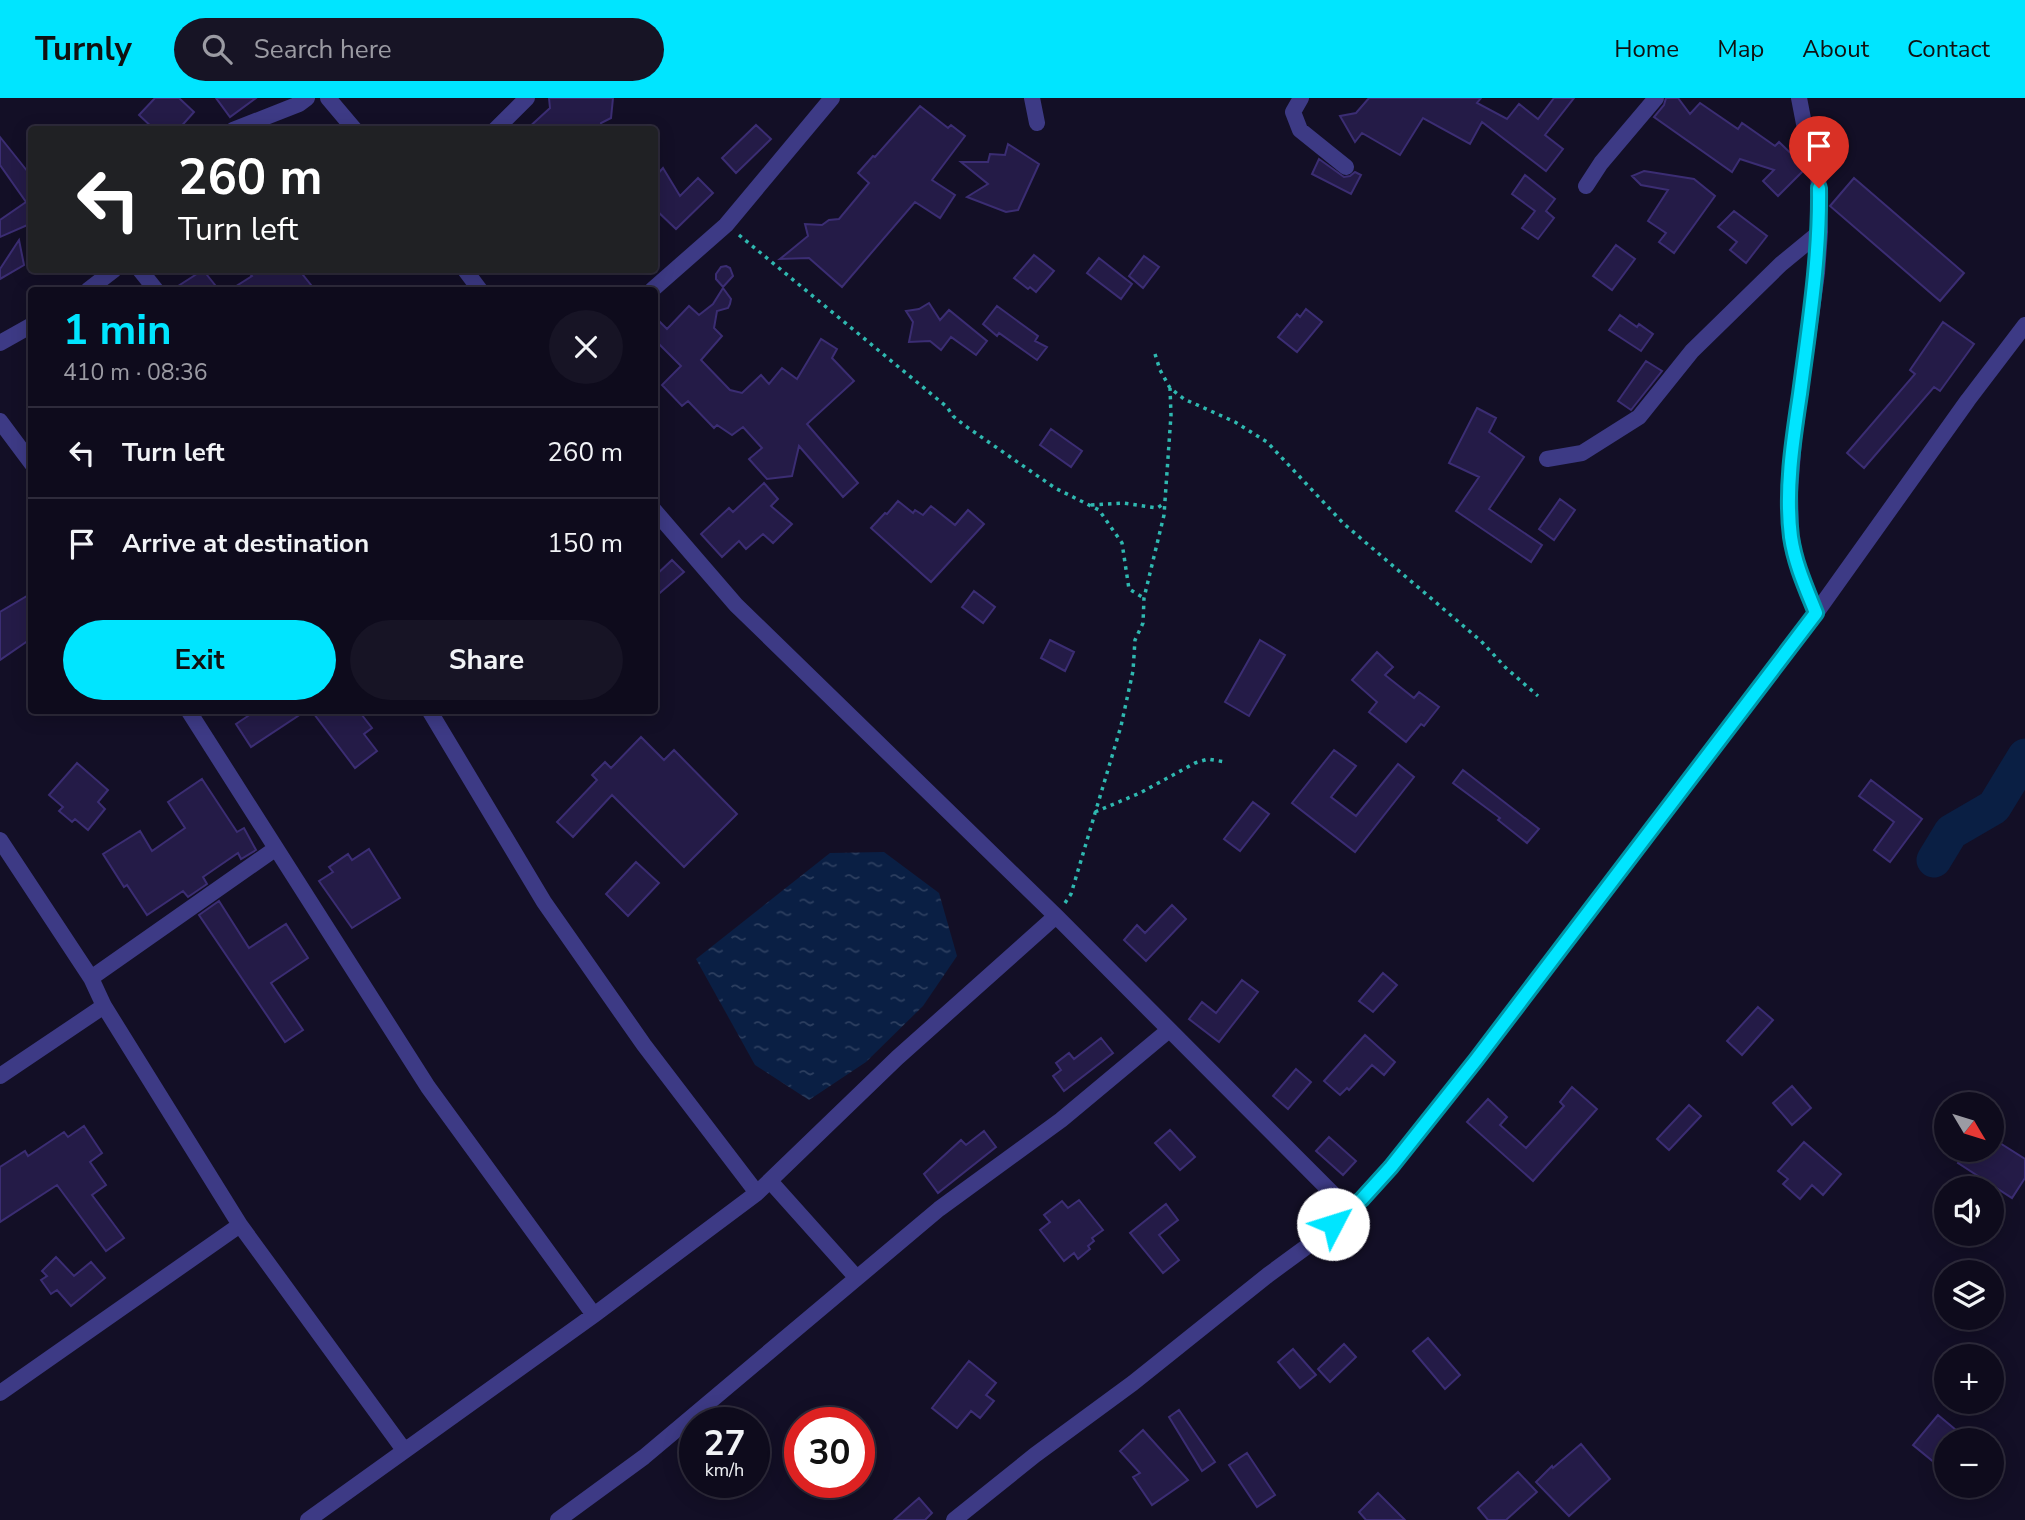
<!DOCTYPE html>
<html lang="en">
<head>
<meta charset="utf-8">
<style>
	body { margin:0; font-family:"Nunito Sans",sans-serif; background:#171425; color:#f1f3f6; height:100vh; display:flex; flex-direction:column; font-size:26px; white-space:nowrap }
	* { box-sizing:border-box; margin:0 }
	p { font-size:23px; color:#9b9ba3 }
	.icon { flex:none; width:38px; height:38px; fill:none; stroke:currentColor; stroke-width:2; stroke-linecap:round; stroke-linejoin:round }
	.map { position:relative; flex:1; overflow:hidden }
	.sheet { position:absolute; left:28px; top:189px; width:630px; height:427px; display:flex; flex-direction:column; background:#0e0b1c; border-radius:7px; box-shadow:0 4px 18px #0003,0 0 0 2px #2e2b3b }
	.sheet>* { flex:none }
	.banner { position:absolute; left:28px; top:28px; width:630px; height:147px; border-radius:7px; box-shadow:0 4px 18px #0003,0 0 0 2px #2e2b3b; background:#202124; color:#fff; overflow:hidden }
	.needle { width:46px; rotate:128deg }
	.buttons { position:absolute; left:1934px; top:994px; display:grid; gap:14px }
	.buttons a { display:grid; place-items:center; width:70px; height:70px; border-radius:50%; background:#0e0b1c; box-shadow:0 4px 18px #0003,0 0 0 2px #2e2b3b; font-size:35px }
	.speed { position:absolute; left:679px; top:1309px; display:flex; gap:14px; font-size:35px; font-weight:700; text-align:center }
	.speed>* { display:grid; place-content:center; width:91px; height:91px; border-radius:50%; background:#0e0b1c; box-shadow:0 4px 18px #0003,0 0 0 2px #2e2b3b; line-height:1 }
	.speed small { font-size:18px; font-weight:400 }
	.speed .limit { border:10px solid #d22; background:#fff; color:#111 }
	.pin { position:absolute; display:grid; place-items:center; width:60px; height:60px; color:#fff; margin:-72px -30px; border-radius:50% 50% 50% 0; rotate:-45deg; box-shadow:0 0 7px #0007 }
	.pin .icon { rotate:45deg }
	.me { position:absolute; width:77px; margin:-38px; rotate:50deg; stroke-linejoin:round; filter:drop-shadow(0 0 5px #0008) }
	.turn { display:flex; align-items:center; gap:24px; height:147px; padding:0 35px; font-size:32px }
	.turn .icon { width:91px; height:91px; stroke-width:2.5 }
	.turn b { display:block; font-size:49px; line-height:60px }
	.round { display:grid; place-items:center; flex:none; width:74px; height:74px; border-radius:37px; background:#171425 }
	.overview { display:flex; align-items:center; justify-content:space-between; height:119px; padding:0 35px }
	h1 { font-size:42px; font-weight:700; line-height:52px; color:#00e5ff }
	.action { display:flex; gap:14px; margin-top:auto; padding:14px 35px }
	.action a { flex:1; height:80px; border-radius:42px; background:#00e5ff; color:#111; font-size:28px; font-weight:700; line-height:80px; text-align:center }
	.action a+a { background:#171425; color:#f1f3f6 }
	ul { padding:0; list-style:none }
	li { display:flex; align-items:center; gap:21px; height:91px; padding:0 35px; border-top:2px solid #2e2b3b }
	li div { flex:1 }
	li b { display:block; font-size:26px }
	li em { font-style:normal }
	header { display:flex; align-items:center; gap:42px; box-sizing:border-box; height:98px; padding:0 35px; background:#00e5ff; color:#111 }
	header strong { font-size:33px }
	nav { display:flex; gap:38px; margin-inline-start:auto; font-size:24px }
	.search { width:490px; height:63px; background:#171425; display:flex; align-items:center; gap:18px; box-sizing:border-box; padding:0 24px; border-radius:38px; color:#9b9ba3; font-size:26px }
	.map>svg:first-child { display:block }
	.water { fill:url(#water-ripples) }
	.lines { fill:none; stroke-linecap:round; stroke-linejoin:round }
	.river { stroke:#0a1f44; stroke-width:35 }
	.building { fill:#241b47; stroke:#3b2d73; stroke-width:2 }
	.path { stroke:#2fb8b0; stroke-width:3.5; stroke-dasharray:3.5 5; stroke-linecap:butt }
	.street { stroke:#3d3a85; stroke-width:16 }
	.route-casing { stroke:#0095a6; stroke-width:18 }
	.route { stroke:#00e5ff; stroke-width:12 }
</style>
</head>
<body>
<header>
<strong>Turnly</strong>
<div class="search"><svg class="icon" aria-label="search" viewBox="0 0 24 24"><circle cx="10" cy="10" r="6"/><path d="M15 15l6 6"/></svg>Search here</div>
<nav><a>Home</a><a>Map</a><a>About</a><a>Contact</a></nav>
</header>
<div class="map">
<svg width="2025" height="1422" viewBox="0 0 2025 1422">
	<defs>
		<pattern id="water-ripples" width="26" height="14" patternUnits="userSpaceOnUse" patternTransform="scale(1.75)"><rect width="26" height="14" fill="#0a1f44"/><path d="M2 4q2-2 4 0t4 0M15 11q2-2 4 0t4 0" fill="none" stroke="#2d3f60"/></pattern>
	</defs>
	<rect width="100%" height="100%" fill="#130f26"/>
	<path class="water" d="M884,754L939,795L957,858L923,908L866,964L809,1002L755,967L696,861L830,755Z"/>
	<g class="lines">
		<path class="river" d="M1934,762L1951,734L1994,709L2025,658"/>
	</g>
	<path class="building" d="M155,0H179L194,14L178,32H155L139,17Z
		M216,0H256L230,19Z
		M549,0H613L611,20L601,25L602,32H526L550,10Z
		M1369,0H1481L1477,5L1507,21L1519,6L1538,21L1554,0H1574L1545,37L1563,51L1546,73L1482,24L1470,46L1423,20L1400,57L1362,35L1355,44L1340,18L1356,15Z
		M1666,0H1678L1690,16L1700,5L1738,31L1742,25L1775,48L1779,44L1806,70L1778,98L1763,83L1774,72L1740,61L1732,74L1654,19L1664,7Z
		M920,8L948,30L951,27L965,38L932,82L955,97L940,120L915,104L842,189L809,160L780,161L808,138L805,126L822,127L829,122L839,121L869,85L858,75L873,58L875,59Z
		M756,27L771,41L736,75L722,60Z
		M0,39L32,79V125L0,139V122L26,104L0,67Z
		M1008,46L1039,66L1018,112L1006,114L967,99L988,86L961,64H988L990,56L1005,57Z
		M1319,61L1344,79L1350,78L1355,74L1361,77L1351,96L1312,76Z
		M663,70L680,98L698,80L713,95L676,131L654,110V80Z
		M1644,73L1694,81L1715,98L1674,155L1659,144L1666,135L1648,123L1668,92L1641,87L1632,78Z
		M1525,77L1555,101L1546,113L1554,120L1538,141L1522,130L1535,113L1512,96Z
		M1854,80L1964,175L1940,203L1830,108Z
		M1734,113L1767,138L1746,165L1730,152L1737,144L1718,129Z
		M19,142L24,167L0,181V171Z
		M1616,147L1635,161L1612,192L1593,178Z
		M1034,157L1054,173L1036,194L1030,189L1028,191L1014,180Z
		M1144,158L1159,169L1143,190L1129,178Z
		M1099,160L1132,186L1121,201L1087,175Z
		M726,168L730,170L733,178L723,189L716,181V176L721,169Z
		M203,172L219,192H172Z
		M247,172H299L315,192H230L252,178Z
		M723,190L731,201L730,206L728,210L717,213L714,230L722,238L701,262L730,292L742,295L761,277L769,286L782,270L797,281L821,241L837,251L832,260L854,283L807,326L858,385L843,399L799,348L792,378L767,381L749,361L762,350L743,329L732,337L717,327L714,330L688,303L682,308L662,287L681,268L654,241V218L667,231L689,208L699,217L713,206Z
		M929,205L940,222L949,212L987,243L976,257L951,239L941,252L930,243L909,244L913,224L906,213L919,211Z
		M997,208L1038,238L1035,243L1047,249L1037,262L999,235L997,238L983,226Z
		M1306,211L1322,224L1297,254L1278,239L1297,216L1300,219Z
		M1620,217L1637,229L1639,226L1653,236L1641,253L1609,232Z
		M1943,224L1974,246L1940,293L1934,289L1864,370L1847,355L1915,276L1910,272Z
		M1646,263L1662,273L1631,312L1618,303Z
		M1477,310L1496,320L1489,334L1524,359L1489,411L1542,447L1531,464L1456,413L1479,379L1449,365Z
		M1051,331L1082,353L1071,369L1040,347Z
		M764,385L778,401L771,408L792,426L773,445L763,436L746,451L739,443L722,459L701,436L729,410L733,414Z
		M1560,401L1575,412L1554,442L1539,431Z
		M898,403L913,415L915,412L923,417L931,408L955,427L968,412L984,426L931,484L871,430L885,415L887,416Z
		M672,462L684,474L654,500V479Z
		M974,493L995,509L983,525L962,509Z
		M32,495V540L0,562V514Z
		M1050,542L1074,554L1065,573L1041,560Z
		M1260,542L1285,557L1249,618L1225,604Z
		M1377,554L1393,569L1385,577L1414,600L1419,594L1439,609L1424,628L1421,626L1406,644L1369,614L1377,604L1352,582Z
		M257,612H307L251,649L236,626Z
		M311,612H358L372,630L364,636L377,653L355,670Z
		M641,639L664,662L674,652L737,716L684,769L612,697L573,739L557,724L597,682L592,677L605,664L611,670Z
		M1334,652L1356,668L1331,699L1356,718L1398,666L1414,679L1355,754L1292,705Z
		M77,665L108,692L98,704L105,711L88,732L75,721L72,724L59,713L63,709L49,697Z
		M1463,672L1539,731L1527,745L1498,722L1500,720L1453,685Z
		M202,681L237,734L244,730L256,752L241,761L238,755L203,779L207,786L188,799L183,793L147,817L127,787L124,789L103,756L140,733L152,753L185,730L168,704Z
		M1871,682L1922,721L1890,764L1874,752L1894,724L1859,698Z
		M1253,704L1269,716L1240,753L1224,741Z
		M369,751L400,800L352,830L319,783L333,774L329,769L348,756L352,762Z
		M636,764L659,785L628,818L606,796Z
		M219,803L249,850L286,826L308,860L271,885L303,932L285,944L199,817Z
		M1172,807L1186,821L1146,863L1124,842L1137,827L1145,835Z
		M1383,875L1397,887L1373,914L1359,903Z
		M1242,882L1258,894L1219,944L1189,921L1202,904L1216,915Z
		M1758,909L1773,922L1742,957L1727,943Z
		M1365,937L1395,964L1384,977L1372,967L1349,992L1347,990L1340,997L1324,983Z
		M1101,940L1113,955L1064,993L1053,978L1061,972L1056,965L1069,955L1074,961Z
		M1296,971L1311,984L1288,1011L1273,998Z
		M1792,988L1811,1010L1792,1027L1773,1005Z
		M1572,989L1597,1011L1533,1083L1467,1024L1488,1001L1507,1019L1500,1027L1526,1050L1564,1008L1560,1004Z
		M1689,1007L1701,1018L1669,1052L1657,1041Z
		M84,1028L102,1055L90,1064L106,1087L92,1097L124,1140L106,1153L57,1087L0,1124V1069L25,1053L28,1058L64,1034L68,1039Z
		M1170,1032L1195,1059L1180,1072L1155,1045Z
		M984,1033L996,1049L938,1095L924,1076L961,1042L966,1047Z
		M1329,1039L1356,1063L1343,1077L1316,1053Z
		M1992,1040L2025,1061V1080L2012,1100L1958,1065L1967,1052H1992Z
		M1804,1044L1841,1076L1823,1097L1812,1087L1800,1101L1783,1086L1788,1081L1778,1073Z
		M1079,1102L1103,1132L1092,1140L1094,1143L1088,1148L1090,1151L1078,1161L1074,1155L1064,1163L1040,1132L1050,1124L1044,1117L1062,1103L1068,1110Z
		M1166,1106L1178,1122L1159,1137L1179,1162L1163,1175L1130,1135Z
		M56,1159L74,1178L91,1164L105,1180L71,1208L57,1192L51,1196L41,1182L47,1178L42,1173Z
		M1428,1240L1460,1277L1445,1291L1413,1253Z
		M1344,1246L1356,1259L1330,1284L1318,1271Z
		M1293,1251L1316,1277L1300,1290L1278,1264Z
		M969,1263L996,1285L986,1297L994,1303L980,1320L971,1313L957,1330L932,1310Z
		M1179,1312L1215,1364L1202,1373L1169,1319Z
		M1938,1317L1968,1342H1946V1352L1935,1365L1913,1347Z
		M1143,1332L1188,1382L1152,1407L1133,1379L1140,1375L1120,1353Z
		M1581,1346L1610,1381L1569,1418L1536,1384L1552,1368L1553,1370Z
		M1247,1355L1275,1397L1257,1409L1229,1367Z
		M1518,1374L1537,1394L1506,1422H1488L1478,1410Z
		M1378,1395L1405,1422H1366L1359,1414Z
		M919,1400L932,1415L925,1422H894Z"/>
	<g class="lines">
		<path class="path" d="M739,137L947,309L953,318L964,327L1055,390L1099,412L1122,445L1129,491L1144,500
			M1155,256L1160,272L1170,290L1184,301L1235,324L1267,344L1344,426L1481,543L1506,570L1538,598
			M1091,407L1123,405L1157,410L1165,405
			M1095,714L1140,695L1195,665L1208,661L1225,664
			M1065,805L1071,796L1121,628L1133,573L1135,542L1143,525L1144,500L1164,417L1171,317L1170,290"/>
		<path class="street" d="M328,0L355,32
			M1032,0L1037,25
			M1301,0L1293,14L1300,32L1346,69
			M1799,0L1805,31L1818,68L1820,134L1817,175L1794,341L1790,394L1791,437L1796,463L1816,515
			M233,32L299,6L307,0
			M495,32L527,0
			M1586,88L1601,65L1656,0
			M140,172L156,192
			M465,172L480,192
			M88,192L114,172
			M652,192L726,127L832,0
			M0,245L32,227
			M0,323L32,366
			M1547,361L1582,355L1639,319L1692,253L1781,166L1820,134
			M654,412L736,507L1056,818L1350,1113L1313,1144L1268,1177L1133,1285L1035,1357L954,1422
			M188,612L428,989L594,1217
			M429,612L544,804L644,947L757,1095
			M0,742L91,880L104,908L240,1127L404,1352
			M91,880L275,751
			M0,978L104,908
			M770,1083L856,1179
			M1350,1113L1391,1069L1476,962L1816,515L1968,302L2025,227
			M0,1295L240,1127
			M308,1422L594,1217L757,1095L897,960L1056,818
			M558,1422L644,1359L939,1111L1061,1022L1169,932"/>
	</g>
	<g class="lines">
		<defs>
			<path id="route" d="M1333,1126L1362,1101L1391,1069L1476,962L1816,515C1806,490 1795,466 1791,439C1785,392 1793,342 1800,296C1809,227 1820,160 1819,90"/>
		</defs>
		<use href="#route" class="route-casing"/>
		<use href="#route" class="route"/>
	</g>
</svg>
<div class="buttons">
<a><svg class="needle" viewBox="-14 -14 28 28"><path d="M0-13l5 13h-10z" fill="#e53935"/><path d="M0 13l5-13h-10z" fill="#9b9ba3"/></svg></a>
<a><svg class="icon" aria-label="sound" viewBox="0 0 24 24"><path d="M4 9h4l5-4v14l-5-4H4zM17 9q2 3 0 6"/></svg></a>
<a><svg class="icon" aria-label="layers" viewBox="0 0 24 24"><path d="M12 4l9 5-9 5-9-5zM3 14l9 5 9-5"/></svg></a>
<a>+</a>
<a>−</a>
</div>
<div class="speed"><div>27<small>km/h</small></div><div class="limit">30</div></div>
<div class="pin" style="left:1819px;top:90px;background:#d93025"><svg class="icon" aria-label="arrive" viewBox="0 0 24 24"><path d="M6 21V4h12l-3 4 3 4H6"/></svg></div>
<svg class="me" style="left:1333px;top:1126px" viewBox="-20 -20 40 40"><circle r="19" fill="#fff"/><path d="M0-13L10 11 0 6-10 11z" fill="#00e5ff"/></svg>
<div class="banner">
<div class="turn"><svg class="icon" aria-label="left" viewBox="0 0 24 24"><path d="M17 20v-9H6M10 6l-5 5 5 5"/></svg><div><b>260 m</b>Turn left</div></div>
</div>
<section class="sheet">
<div class="overview"><div><h1>1 min</h1><p>410 m · 08:36</p></div><a class="round"><svg class="icon" aria-label="close" viewBox="0 0 24 24"><path d="M6 6l12 12M18 6L6 18"/></svg></a></div>
<ul>
<li><svg class="icon" aria-label="left" viewBox="0 0 24 24"><path d="M17 20v-9H6M10 6l-5 5 5 5"/></svg><div><b>Turn left</b></div><em>260 m</em></li>
<li><svg class="icon" aria-label="arrive" viewBox="0 0 24 24"><path d="M6 21V4h12l-3 4 3 4H6"/></svg><div><b>Arrive at destination</b></div><em>150 m</em></li>
</ul>
<div class="action"><a>Exit</a><a>Share</a></div>
</section>
</div>
</body>
</html>
